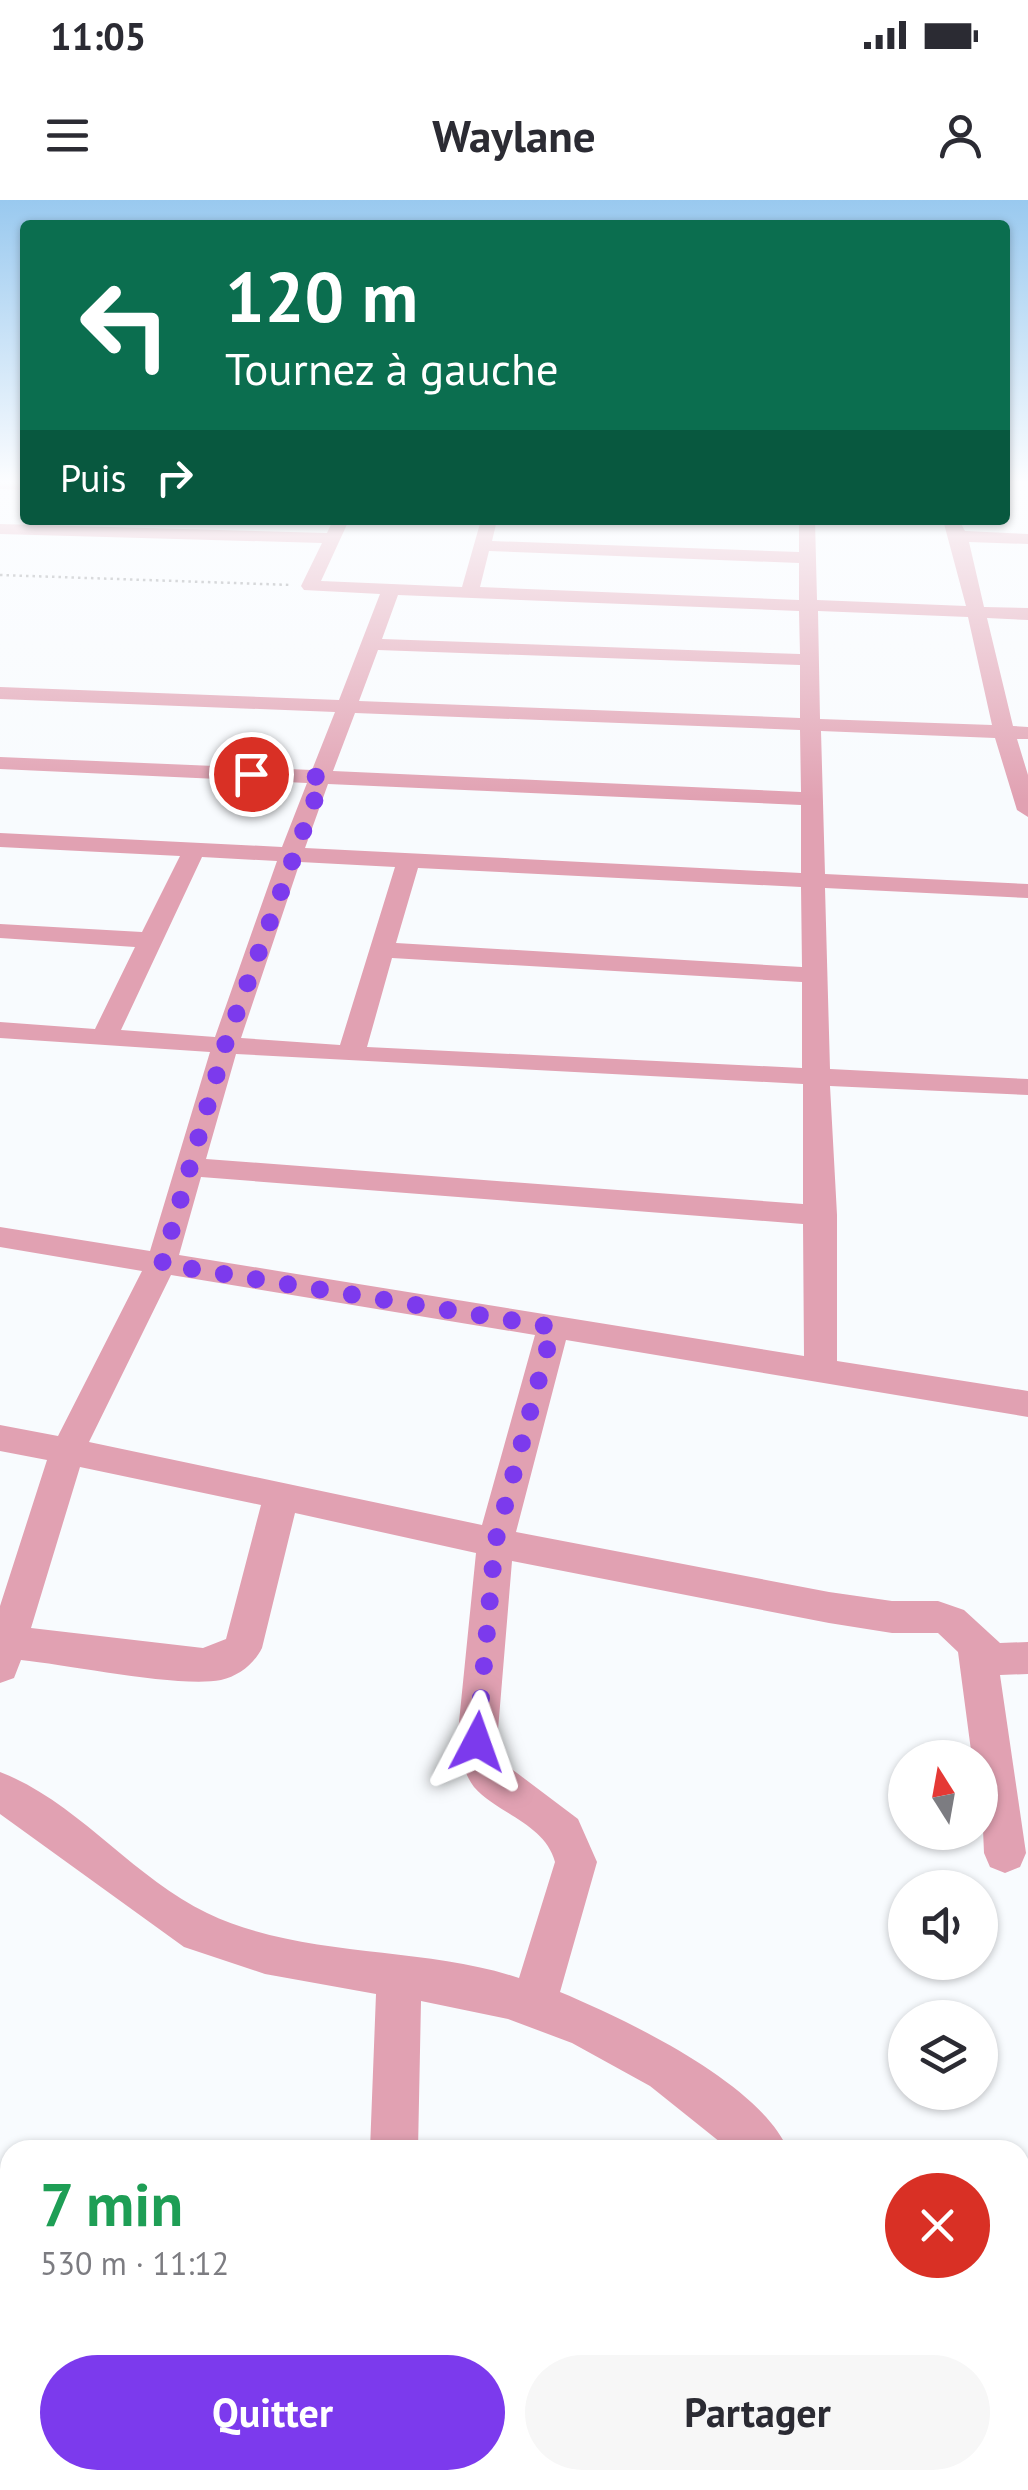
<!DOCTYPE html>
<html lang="fr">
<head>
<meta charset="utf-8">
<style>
	body { margin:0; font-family:"PT Sans",sans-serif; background:#f7f7f7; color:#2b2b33; height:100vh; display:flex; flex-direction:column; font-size:38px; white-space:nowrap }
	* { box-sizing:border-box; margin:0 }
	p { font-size:32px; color:#7c7c81 }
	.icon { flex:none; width:55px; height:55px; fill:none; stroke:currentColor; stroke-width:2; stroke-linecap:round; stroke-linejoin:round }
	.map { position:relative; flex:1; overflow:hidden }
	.details { position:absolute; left:0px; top:1940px; width:1030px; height:350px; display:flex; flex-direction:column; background:#fff; border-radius:30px 30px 0 0; box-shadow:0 2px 8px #0004 }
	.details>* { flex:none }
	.hud { position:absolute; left:20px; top:20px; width:990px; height:305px; border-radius:10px; box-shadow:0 2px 8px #0004; background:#0b6e4f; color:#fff; overflow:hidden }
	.needle { width:65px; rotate:349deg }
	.tools { position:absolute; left:888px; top:1540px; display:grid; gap:20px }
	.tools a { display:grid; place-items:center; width:110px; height:110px; border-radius:50%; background:#fff; box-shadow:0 2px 8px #0004; font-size:50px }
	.pin { position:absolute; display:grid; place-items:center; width:85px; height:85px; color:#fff; margin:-42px; border:5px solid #fff; border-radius:50%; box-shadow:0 2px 10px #0007 }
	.me { position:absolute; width:110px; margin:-55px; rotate:4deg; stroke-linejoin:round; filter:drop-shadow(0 0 8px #0008) }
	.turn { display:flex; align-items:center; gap:35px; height:210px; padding:0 40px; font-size:45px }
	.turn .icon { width:130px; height:130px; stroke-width:2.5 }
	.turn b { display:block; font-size:70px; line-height:85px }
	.then { display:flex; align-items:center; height:95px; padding:0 40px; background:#0003; gap:20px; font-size:38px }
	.round { display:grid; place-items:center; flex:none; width:105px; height:105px; border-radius:52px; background:#f7f7f7 }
	.headline { display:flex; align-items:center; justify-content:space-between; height:170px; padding:0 40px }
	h1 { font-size:60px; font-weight:700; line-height:75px; color:#1e9e55 }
	.cta { display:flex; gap:20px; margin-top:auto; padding:20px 40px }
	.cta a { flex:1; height:115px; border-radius:60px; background:#7c3aed; color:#fff; font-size:40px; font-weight:700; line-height:115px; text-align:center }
	.cta a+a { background:#f7f7f7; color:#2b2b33 }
	.status { display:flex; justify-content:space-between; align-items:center; height:70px; padding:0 50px; background:#fff; direction:ltr }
	.status svg { height:28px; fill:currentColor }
	header { display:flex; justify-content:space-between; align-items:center; height:130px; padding:0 40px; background:#fff; font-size:45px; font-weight:700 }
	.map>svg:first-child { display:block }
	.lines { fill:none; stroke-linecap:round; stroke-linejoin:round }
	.path { stroke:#878a8d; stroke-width:2.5; stroke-dasharray:2.5 4; stroke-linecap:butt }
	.street { fill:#e1a1b2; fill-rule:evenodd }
	.route { stroke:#7c3aed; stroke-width:18; stroke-dasharray:0 32.4 }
</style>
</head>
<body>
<div class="status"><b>11:05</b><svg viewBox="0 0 49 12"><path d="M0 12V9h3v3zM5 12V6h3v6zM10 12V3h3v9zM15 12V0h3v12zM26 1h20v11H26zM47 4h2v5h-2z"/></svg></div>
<header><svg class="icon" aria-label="menu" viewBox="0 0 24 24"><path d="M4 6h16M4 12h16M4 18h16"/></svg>Waylane<svg class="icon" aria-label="person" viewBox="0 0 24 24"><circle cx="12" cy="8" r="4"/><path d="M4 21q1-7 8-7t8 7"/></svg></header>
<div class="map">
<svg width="1028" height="2290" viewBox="0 0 1028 2290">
	<rect width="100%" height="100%" fill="#f8fbfe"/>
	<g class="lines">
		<path class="path" d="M0,375L292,385"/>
		<path class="street" d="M0,279L25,280V290L0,289Z
			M333,320H349L321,381L462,387L481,320H497L492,341L799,352V320H815L817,400L966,406L943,320H959L965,331L1028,334V344L969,342L984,407L1028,408V420L987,418L1013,526L1028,527V539H1017L1028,575V617L1017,610L995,538L821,531L825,674L1028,684V698L825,688L830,869L1028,879V895L830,886L837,1015V1161L1028,1191V1217L566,1140L516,1332L829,1392L892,1401H938L964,1410L1000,1443L1028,1442V1474L1000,1475L1026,1653L1020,1667L1005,1673L990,1667L984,1653L980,1558H972L958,1452L938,1433H892L829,1423L512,1361L497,1542L501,1559L513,1570L578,1619L597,1662L560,1792C625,1819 760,1883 788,1950H730L650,1886L572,1843L508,1819L421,1801L418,1950H370L376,1794L265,1774L184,1747L0,1614V1572C78,1602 132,1677 207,1713C303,1759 420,1745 519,1778L555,1662C545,1624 498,1614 474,1587C464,1574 461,1557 457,1542L476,1353L295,1313L262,1448C254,1464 239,1476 221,1480C179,1488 70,1465 21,1460L14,1478L0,1483V1406L47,1260L0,1251V1225L58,1236L142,1071L0,1047V1027L150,1051L210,852L0,838V822L95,829L135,747L0,738V724L142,732L180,656L0,647V633L282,647L307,583L0,569V557L312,570L335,512L0,499V487L339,500L380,394L304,390L301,386L322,343L0,334V324L327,333ZM489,351L799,363V400L480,387ZM398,395L799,411L800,454L382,439ZM818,411L968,417L992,525L820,519ZM378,450L800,465V518L359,501ZM355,513L800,530L801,592L333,571ZM328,584L801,605V673L305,648ZM202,657L277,661L215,837L121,830ZM300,662L395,667L340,845L241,838ZM418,668L801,687L802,767L396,743ZM392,758L802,782V868L367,847ZM236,854L803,884V1004L206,959ZM201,977L803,1024L804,1156L179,1055ZM171,1075L535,1135L482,1325L89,1242ZM80,1267L261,1305L226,1439L203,1448L31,1428Z
			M1020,2245L1028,2248V2290H1000L996,2280H1020Z
			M767,2280H821V2290H767Z"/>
	</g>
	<linearGradient id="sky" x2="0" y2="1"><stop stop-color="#99c9ef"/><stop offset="0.47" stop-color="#fcfdff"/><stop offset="1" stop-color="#fcfdff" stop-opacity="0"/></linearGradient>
	<rect width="1028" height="600" fill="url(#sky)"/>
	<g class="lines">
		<path class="route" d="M251,574L323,577L226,842L162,1064L553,1127L495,1343L477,1542"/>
	</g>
</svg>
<div class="tools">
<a><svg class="needle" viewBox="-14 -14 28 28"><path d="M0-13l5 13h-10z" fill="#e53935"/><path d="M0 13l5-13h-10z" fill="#7c7c81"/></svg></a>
<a><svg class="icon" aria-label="sound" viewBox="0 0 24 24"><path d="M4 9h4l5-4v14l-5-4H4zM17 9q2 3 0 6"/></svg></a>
<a><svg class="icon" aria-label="layers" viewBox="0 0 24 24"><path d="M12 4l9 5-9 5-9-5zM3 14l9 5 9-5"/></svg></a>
</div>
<div class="pin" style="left:251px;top:574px;background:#d93025"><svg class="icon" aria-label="arrive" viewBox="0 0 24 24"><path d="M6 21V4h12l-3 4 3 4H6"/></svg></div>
<svg class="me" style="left:477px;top:1542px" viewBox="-20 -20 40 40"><path d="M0-17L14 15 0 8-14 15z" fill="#7c3aed" stroke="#fff" stroke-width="4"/></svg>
<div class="hud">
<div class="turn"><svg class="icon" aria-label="left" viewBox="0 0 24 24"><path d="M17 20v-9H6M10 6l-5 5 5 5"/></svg><div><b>120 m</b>Tournez à gauche</div></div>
<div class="then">Puis<svg class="icon" aria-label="right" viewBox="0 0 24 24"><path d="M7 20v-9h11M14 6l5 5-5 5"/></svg></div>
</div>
<section class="details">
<div class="headline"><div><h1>7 min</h1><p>530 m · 11:12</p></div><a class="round" style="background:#d93025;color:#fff"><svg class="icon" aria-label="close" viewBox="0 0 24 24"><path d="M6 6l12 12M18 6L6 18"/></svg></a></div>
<div class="cta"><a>Quitter</a><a>Partager</a></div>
</section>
</div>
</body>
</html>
